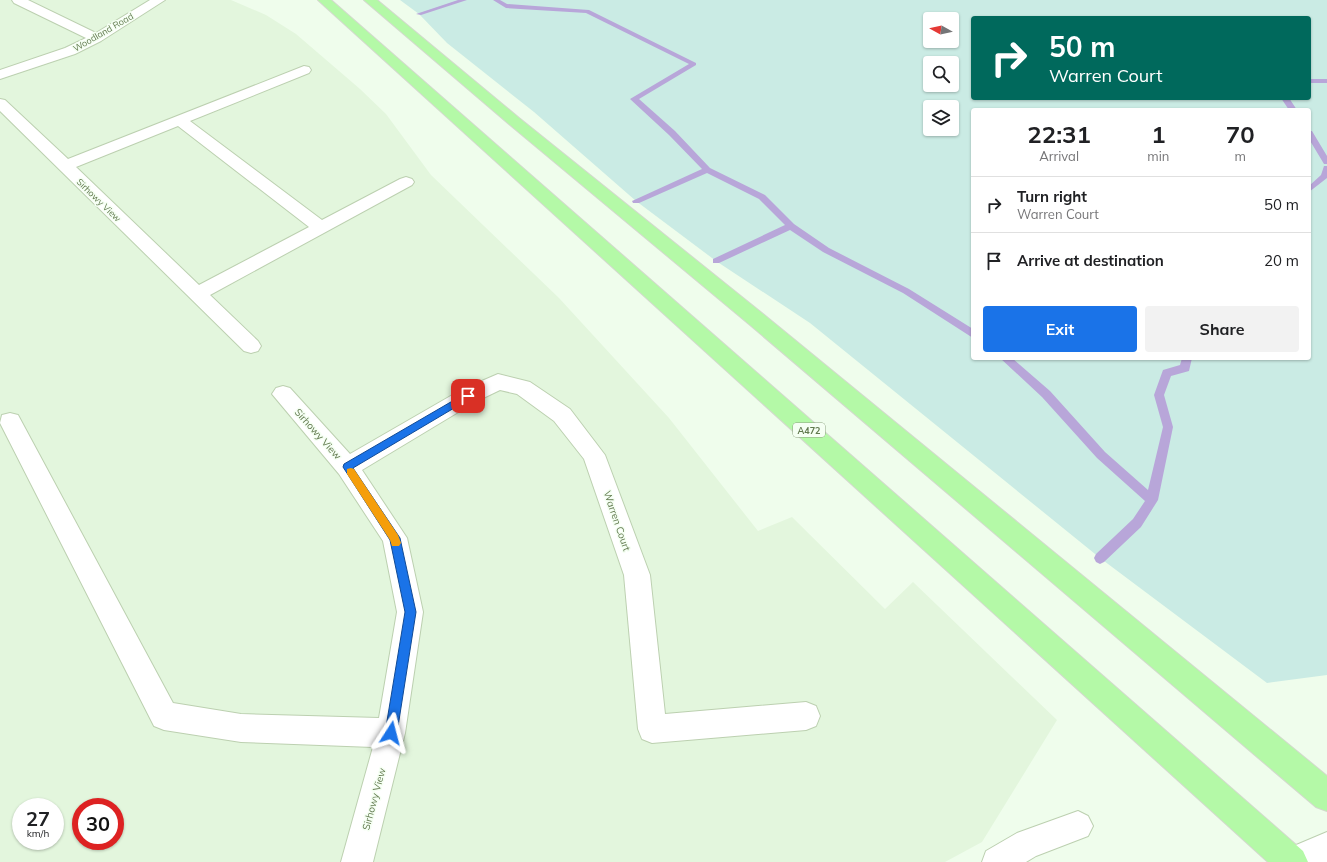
<!DOCTYPE html>
<html lang="en">
<head>
<meta charset="utf-8">
<style>
	body { margin:0; font-family:Mulish,sans-serif; background:#f2f2f2; color:#202124; height:100vh; display:flex; flex-direction:column; font-size:15px; white-space:nowrap }
	* { box-sizing:border-box; margin:0 }
	p { font-size:13px; color:#757577 }
	.icon { flex:none; width:22px; height:22px; fill:none; stroke:currentColor; stroke-width:2; stroke-linecap:round; stroke-linejoin:round }
	.map { position:relative; flex:1; overflow:hidden }
	.side { position:absolute; left:971px; top:108px; width:340px; height:252px; display:flex; flex-direction:column; background:#fff; border-radius:4px; box-shadow:0 1px 3px #0004 }
	.side>* { flex:none }
	.top-card { position:absolute; left:971px; top:16px; width:340px; height:84px; border-radius:4px; box-shadow:0 1px 3px #0004; background:#00695c; color:#fff; overflow:hidden }
	.needle { width:26px; rotate:278deg }
	.tools { position:absolute; left:923px; top:12px; display:grid; gap:8px }
	.tools a { display:grid; place-items:center; width:36px; height:36px; border-radius:4px; background:#fff; box-shadow:0 1px 3px #0004; font-size:20px }
	.speed { position:absolute; left:12px; top:798px; display:flex; gap:8px; font-size:20px; font-weight:700; text-align:center }
	.speed>* { display:grid; place-content:center; width:52px; height:52px; border-radius:50%; background:#fff; box-shadow:0 1px 3px #0004; line-height:1 }
	.speed small { font-size:10px; font-weight:400 }
	.speed .limit { border:6px solid #d22; background:#fff; color:#111 }
	.pin { position:absolute; display:grid; place-items:center; width:34px; height:34px; color:#fff; margin:-17px; border-radius:8px; box-shadow:0 2px 6px #0006 }
	.me { position:absolute; width:44px; margin:-22px; rotate:9deg; stroke-linejoin:round; filter:drop-shadow(0 0 3px #0008) }
	.turn { display:flex; align-items:center; gap:14px; height:84px; padding:0 12px; font-size:18px }
	.turn .icon { width:52px; height:52px; stroke-width:2.5 }
	.turn b { display:block; font-size:28px; line-height:34px }
	.eta { display:flex; justify-content:space-evenly; align-items:center; height:68px; text-align:center }
	.eta b { font-size:24px; font-weight:700; line-height:28px }
	.action { display:flex; gap:8px; margin-top:auto; padding:8px 12px }
	.action a { flex:1; height:46px; border-radius:4px; background:#1a73e8; color:#fff; font-size:16px; font-weight:700; line-height:46px; text-align:center }
	.action a+a { background:#f2f2f2; color:#202124 }
	ul { padding:0; list-style:none }
	li { display:flex; align-items:center; gap:12px; height:56px; padding:0 12px; border-top:1px solid #e0e0e0 }
	li div { flex:1 }
	li b { display:block; font-size:15px }
	li em { font-style:normal }
	.map>svg:first-child { display:block }
	.residential { fill:#e3f6dd; fill-rule:evenodd }
	.green { fill:#caebe4; fill-rule:evenodd }
	.lines { fill:none; stroke-linecap:round; stroke-linejoin:round }
	.stream { fill:#b8a6d9; fill-rule:evenodd }
	.lane-casing { stroke:#bcd0b0; stroke-width:2 }
	.street-casing { stroke:#bcd0b0; stroke-width:2 }
	.primary-casing { stroke:#d3d9cd; stroke-width:2 }
	.lane { fill:#fff; fill-rule:evenodd }
	.street { fill:#fff; fill-rule:evenodd }
	.primary { fill:#b4f9a7; fill-rule:evenodd }
	.route { fill:#1a73e8; stroke:#114b97 }
	.slow { fill:#f59e0b }
	.labels { text-anchor:middle; dominant-baseline:central; stroke-width:3; stroke-linejoin:round; paint-order:stroke }
	.far-street-label { font-size:9px; fill:#61794e; stroke:#f5fff3 }
	.shield { fill:#f5fff3; stroke:#8da180; stroke-width:1 }
	.shield-label { font-size:9px; font-weight:bold; fill:#61794e }
	.street-label { font-size:10px; fill:#61794e; stroke:#f5fff3 }
</style>
</head>
<body>
<div class="map">
<svg width="1327" height="862" viewBox="0 0 1327 862">
	<rect width="100%" height="100%" fill="#effdec"/>
	<path class="residential" d="M0,0H231L266,15L296,34L360,89L386,114L431,175L559,298L669,418L758,531L792,517L885,609L913,582L1057,720L982,842L945,862H0ZM21,807H55V841H21ZM81,807H115V841H81Z"/>
	<path class="green" d="M400,0H1327V675L1267,683L1100,558L810,323L716,261L636,201L534,112L447,43L419,14ZM973,18H1309V98H973ZM930,19H952V41H930ZM930,63H952V85H930ZM930,107H952V129H930ZM973,110H1309V358H973Z"/>
	<g class="lines">
		<path class="stream" d="M458,0H467L421,15L416,14Z
			M493,0H500L507,4L589,10L696,63V65L639,99L675,131L710,168L765,195L794,224L829,248L909,289L973,329V338L903,293L823,252L790,230L719,263H713V259L785,225L759,199L707,173L639,203H633L632,201L702,169L669,135L630,99L689,64L586,13L506,8Z
			M1309,79H1327V83H1309Z
			M1281,98H1289L1297,110H1289Z
			M1309,131H1312L1327,156V164H1324L1309,139Z
			M1324,166H1327V178L1309,192V186L1321,175Z
			M1000,358H1012L1050,391L1105,452L1148,490L1163,427L1154,395L1163,370L1180,365L1182,358H1192L1189,371L1171,376L1164,395L1173,427L1158,500L1141,527L1104,562L1100,564L1096,562L1094,558L1096,554L1133,519L1145,501L1097,458L1042,397Z"/>
		<defs>
			<path id="lane" d="M1078,811L1088,816L1093,826L1088,836L1036,856L1026,862H982L986,851L1017,833Z"/>
			<path id="street" d="M12,0H28L96,33L150,0H165L101,41L75,54L0,79V70L65,48L86,38L14,3Z
				M304,66L309,67L311,70L309,73L190,121L322,220L400,179L406,177L412,179L414,182L412,185L210,295L258,341L261,346L258,351L251,353L244,351L0,111V99L5,100L68,159ZM178,126L309,227L199,285L76,167Z
				M498,374L530,382L570,409L605,455L650,575L665,714L806,702L816,706L820,716L816,726L806,730L652,743L642,739L638,729L624,575L584,459L554,421L517,394L500,390L475,402L362,470L407,538L423,612L405,733L373,862H341L373,747L241,742L164,730L154,726L0,423L2,415L10,413L18,415L173,703L241,714L379,718L397,612L383,541L339,474L272,394L276,388L283,386L290,388L350,454L461,390Z
				M1327,832V862H1277L1282,851Z"/>
			<path id="primary" d="M318,0H331L1303,851L1308,862H1268Z
				M364,0H377L519,118L763,314L1327,776V811L1316,807L749,324L509,124Z"/>
		</defs>
		<use href="#lane" class="lane-casing"/>
		<use href="#street" class="street-casing"/>
		<use href="#primary" class="primary-casing"/>
		<use href="#lane" class="lane"/>
		<use href="#street" class="street"/>
		<use href="#primary" class="primary"/>
	</g>
	<path class="route" d="M468,392L471,393V398L353,468L400,538L416,612L397,733L396,737L391,739L387,737L385,733L405,612L390,540L343,467L344,464Z"/>
	<path class="slow" d="M351,468L354,469L398,535L401,543L399,546H392L390,540L347,474V469Z"/>
	<g class="labels">
		<g class="far-street-label">
			<text transform="translate(103 32) rotate(-30)">Woodland Road</text>
			<text transform="translate(99 200) rotate(44)">Sirhowy View</text>
		</g>
		<rect class="shield" x="793" y="423" width="32" height="14" rx="3"/>
		<g class="shield-label">
			<text x="809" y="430">A472</text>
		</g>
		<g class="street-label">
			<text transform="translate(318 434) rotate(48)">Sirhowy View</text>
			<text transform="translate(617 521) rotate(71)">Warren Court</text>
			<text transform="translate(374 799) rotate(-75)">Sirhowy View</text>
		</g>
	</g>
</svg>
<div class="tools">
<a><svg class="needle" viewBox="-14 -14 28 28"><path d="M0-13l5 13h-10z" fill="#e53935"/><path d="M0 13l5-13h-10z" fill="#757577"/></svg></a>
<a><svg class="icon" aria-label="search" viewBox="0 0 24 24"><circle cx="10" cy="10" r="6"/><path d="M15 15l6 6"/></svg></a>
<a><svg class="icon" aria-label="layers" viewBox="0 0 24 24"><path d="M12 4l9 5-9 5-9-5zM3 14l9 5 9-5"/></svg></a>
</div>
<div class="speed"><div>27<small>km/h</small></div><div class="limit">30</div></div>
<div class="pin" style="left:468px;top:396px;background:#d93025"><svg class="icon" aria-label="arrive" viewBox="0 0 24 24"><path d="M6 21V4h12l-3 4 3 4H6"/></svg></div>
<svg class="me" style="left:391px;top:733px" viewBox="-20 -20 40 40"><path d="M0-17L14 15 0 8-14 15z" fill="#1a73e8" stroke="#fff" stroke-width="4"/></svg>
<div class="top-card">
<div class="turn"><svg class="icon" aria-label="right" viewBox="0 0 24 24"><path d="M7 20v-9h11M14 6l5 5-5 5"/></svg><div><b>50 m</b>Warren Court</div></div>
</div>
<section class="side">
<div class="eta">
<div><b>22:31</b><p>Arrival</p></div>
<div><b>1</b><p>min</p></div>
<div><b>70</b><p>m</p></div>
</div>
<ul>
<li><svg class="icon" aria-label="right" viewBox="0 0 24 24"><path d="M7 20v-9h11M14 6l5 5-5 5"/></svg><div><b>Turn right</b><p>Warren Court</p></div><em>50 m</em></li>
<li><svg class="icon" aria-label="arrive" viewBox="0 0 24 24"><path d="M6 21V4h12l-3 4 3 4H6"/></svg><div><b>Arrive at destination</b></div><em>20 m</em></li>
</ul>
<div class="action"><a>Exit</a><a>Share</a></div>
</section>
</div>
</body>
</html>
